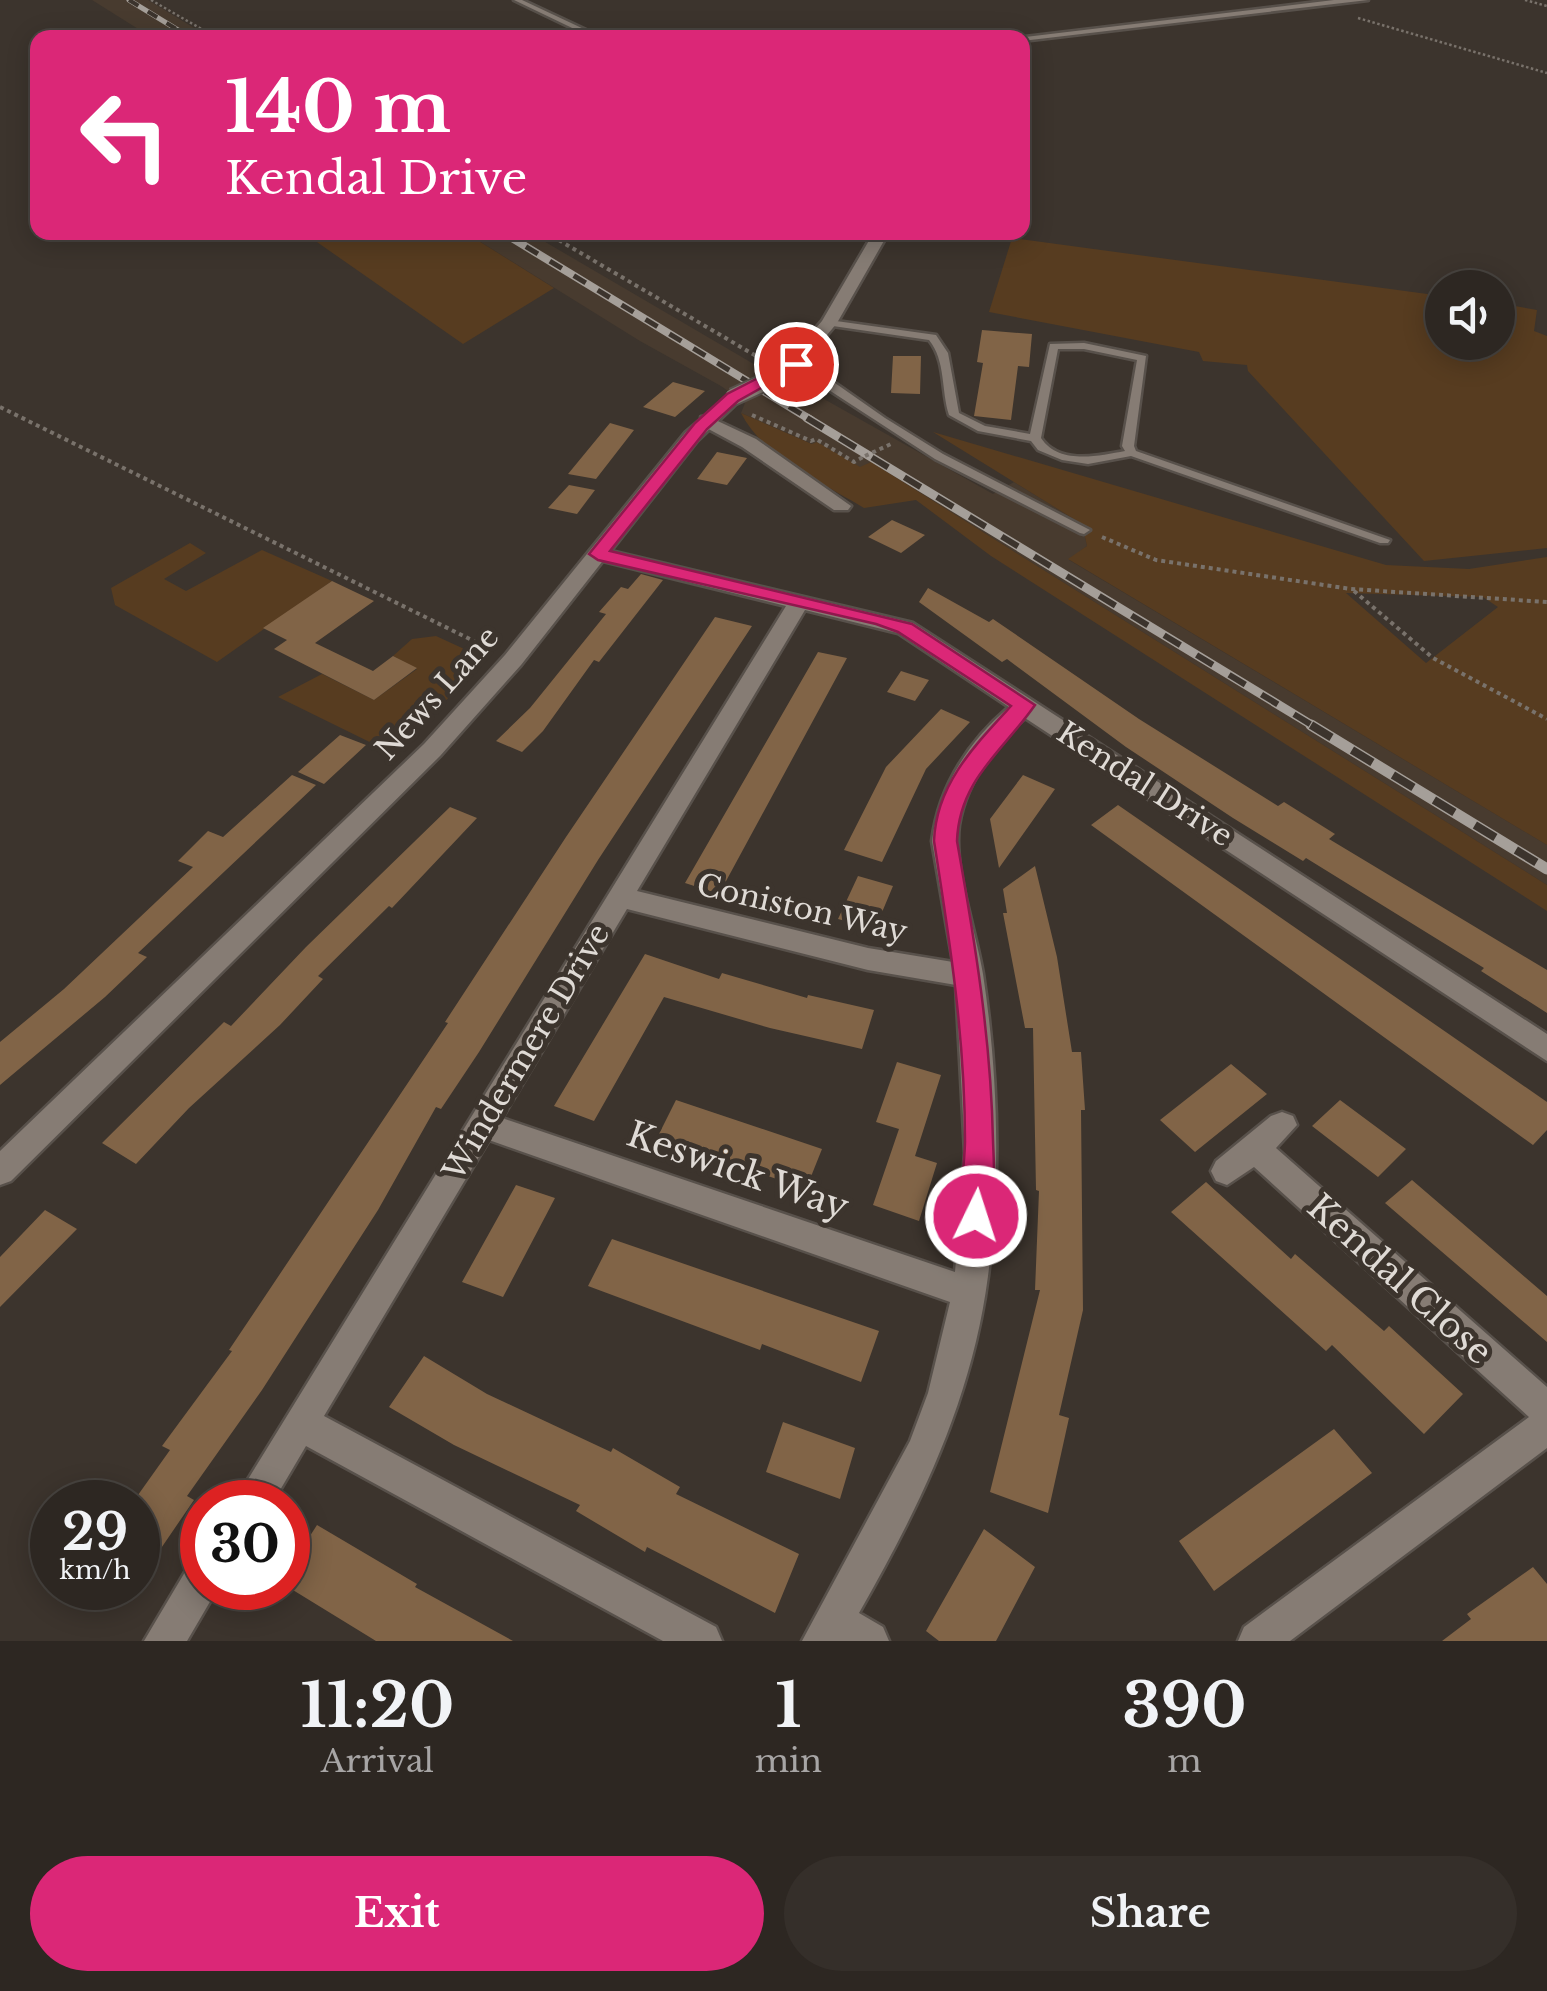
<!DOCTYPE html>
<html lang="en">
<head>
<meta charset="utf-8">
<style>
	body { margin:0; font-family:"Libre Baskerville",serif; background:#352f2a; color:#f1f3f6; height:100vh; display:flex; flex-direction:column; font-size:38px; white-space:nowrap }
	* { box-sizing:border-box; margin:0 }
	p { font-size:32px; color:#a7a5a5 }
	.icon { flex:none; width:55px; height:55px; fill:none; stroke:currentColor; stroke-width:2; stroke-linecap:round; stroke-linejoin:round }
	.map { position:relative; height:1641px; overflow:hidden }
	.panel { display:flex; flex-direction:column; background:#2d2722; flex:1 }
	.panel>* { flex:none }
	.top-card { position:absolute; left:30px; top:30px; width:1000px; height:210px; border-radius:20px; box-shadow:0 5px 25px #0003,0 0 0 2px #484440; background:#db2777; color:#fff; overflow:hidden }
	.tools { position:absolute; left:1425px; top:270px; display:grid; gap:20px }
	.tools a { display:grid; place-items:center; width:90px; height:90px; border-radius:50%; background:#2d2722; box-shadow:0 5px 25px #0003,0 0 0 2px #484440; font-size:50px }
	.speed { position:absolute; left:30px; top:1480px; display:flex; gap:20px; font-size:50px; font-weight:700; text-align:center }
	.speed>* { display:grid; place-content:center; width:130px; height:130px; border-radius:50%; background:#2d2722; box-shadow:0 5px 25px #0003,0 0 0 2px #484440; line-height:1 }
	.speed small { font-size:25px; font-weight:400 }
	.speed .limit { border:15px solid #d22; background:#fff; color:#111 }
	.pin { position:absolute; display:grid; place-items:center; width:85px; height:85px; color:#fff; margin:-42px; border:5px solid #fff; border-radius:50%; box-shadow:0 2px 10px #0007 }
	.me { position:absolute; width:110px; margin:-55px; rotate:4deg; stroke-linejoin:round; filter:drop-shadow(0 0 8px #0008) }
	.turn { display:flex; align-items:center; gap:35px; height:210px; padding:0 30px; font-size:45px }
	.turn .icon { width:130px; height:130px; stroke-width:2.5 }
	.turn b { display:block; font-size:70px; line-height:85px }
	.eta { display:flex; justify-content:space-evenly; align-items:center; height:170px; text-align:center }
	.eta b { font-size:60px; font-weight:700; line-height:70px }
	.cta { display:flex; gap:20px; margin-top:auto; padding:20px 30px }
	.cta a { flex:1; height:115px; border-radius:60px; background:#db2777; color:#fff; font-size:40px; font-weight:700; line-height:115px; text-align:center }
	.cta a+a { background:#352f2a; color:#f1f3f6 }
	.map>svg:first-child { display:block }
	.built { fill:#483b2f }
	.green { fill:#573c20; fill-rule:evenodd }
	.building { fill:#816447 }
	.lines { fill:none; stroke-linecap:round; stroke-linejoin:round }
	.service-casing { stroke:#58514b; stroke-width:5 }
	.minor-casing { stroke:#58514b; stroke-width:5 }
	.tertiary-casing { stroke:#58514b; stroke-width:5 }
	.path-far1 { stroke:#79726b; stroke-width:2.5; stroke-dasharray:2.5 2.5; stroke-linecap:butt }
	.path { stroke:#79726b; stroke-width:4; stroke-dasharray:4 4; stroke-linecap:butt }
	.service { fill:#867c74; fill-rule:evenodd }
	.minor { fill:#867c74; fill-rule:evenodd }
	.tertiary { fill:#867c74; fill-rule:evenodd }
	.rail-far3-casing { stroke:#a59f99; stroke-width:5 }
	.rail-far2-casing { stroke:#a59f99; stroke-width:8 }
	.rail-far1-casing { stroke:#a59f99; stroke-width:9 }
	.rail-casing { stroke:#a59f99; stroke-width:11 }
	.rail-far3 { stroke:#3c342d; stroke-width:4; stroke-dasharray:11; stroke-linecap:butt }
	.rail-far2 { stroke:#3c342d; stroke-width:5; stroke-dasharray:14; stroke-linecap:butt }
	.rail-far1 { stroke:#3c342d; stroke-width:6; stroke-dasharray:19; stroke-linecap:butt }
	.rail { stroke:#3c342d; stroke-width:8; stroke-dasharray:24; stroke-linecap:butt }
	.tertiary-bridge-casing { stroke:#58514b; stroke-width:20; stroke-linecap:butt }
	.path-bridge { stroke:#79726b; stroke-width:4; stroke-dasharray:4 4; stroke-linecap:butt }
	.tertiary-bridge { stroke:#867c74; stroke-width:16 }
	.route { fill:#db2777; stroke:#8e194d; stroke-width:2.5 }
	.labels { text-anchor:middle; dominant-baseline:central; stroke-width:10; stroke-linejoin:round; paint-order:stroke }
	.street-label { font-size:30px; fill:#dfdad5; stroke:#3c342d }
	.near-street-label { font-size:35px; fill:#dfdad5; stroke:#3c342d }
</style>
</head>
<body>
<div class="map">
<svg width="1547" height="1641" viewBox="0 0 1547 1641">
	<rect width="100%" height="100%" fill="#3c342d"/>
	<path class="built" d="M92,0H148L209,37H151Z
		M466,233H530L786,383L792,381L993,494L1014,482L1082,524L1087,546L1069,560L1547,845V885L871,462L860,468L817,442L813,444L741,413L745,403L721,386L640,341Z"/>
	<path class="green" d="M304,233H466L554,288L463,344Z
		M1012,238L1442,296V342H1498V303L1537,310L1534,331L1547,336V548L1424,561L1248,371L1247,365L1203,361L1199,352L989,312Z
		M741,413L812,444L817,442L860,467L871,462L1547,885V911L991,556L916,500L864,508C822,482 764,458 741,413Z
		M933,432L1386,565L1469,569L1547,557V845L1068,559L1087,546L1082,524ZM1346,593L1483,597L1498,607L1426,663Z
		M190,543L206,553L164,579L186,591L262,550L332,581L217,662L115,605L111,588Z
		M436,636L486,659L394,754L278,697L322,674L374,700L417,669L393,656L412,639Z"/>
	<path class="building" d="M982,330L1032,334L1029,367L1018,366L1011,420L974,416L983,363L977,362Z
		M893,356H921L920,394L891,393Z
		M673,382L705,391L675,417L643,407Z
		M610,423L634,430L596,479L568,474Z
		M717,452L747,458L727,485L697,479Z
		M569,485L595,490L577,514L548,508Z
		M892,520L925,535L901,553L868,537Z
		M641,574L663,580L599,662L594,660L543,731L522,752L496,741L530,708L606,614L599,612L621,587L628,589Z
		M332,581L374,601L315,643L373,671L393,656L417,668L374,700L274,649L287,640L263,628Z
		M928,588L989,622L993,619L1139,719L1278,806L1284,802L1335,834L1329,839L1547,970V1013L1481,971L1484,968L1306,858L1303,861L1233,818L1126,747L1007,659L1002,662L919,602Z
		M715,617L752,626L598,860L479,1052L441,1109L436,1107L378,1210L262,1390L187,1496L194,1500L138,1582V1495L170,1450L162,1446L232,1351L229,1350L448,1023L445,1022L566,837Z
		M818,652L847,658L719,894L685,883Z
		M901,671L929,680L915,701L887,692Z
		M941,709L970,722L926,769L882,862L844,850L886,767Z
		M340,735L366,745L324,784L298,772Z
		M292,775L316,785L138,953L147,957L105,997L0,1085V1042L64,989L193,867L178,861L208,831L223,837Z
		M1023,775L1055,789L999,868L990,819Z
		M1118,805L1547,1102V1130L1533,1145L1091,825Z
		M450,807L477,818L392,908L389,906L318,976L323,979L280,1025L189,1108L136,1164L102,1143L224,1022L231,1026L306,947Z
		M1035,866L1057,957L1072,1052H1081L1085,1110H1081L1083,1310L1059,1415L1069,1418L1048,1513L990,1492L1040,1290H1035L1039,1191L1036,1190L1033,1028H1025L1003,913H1007L1003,889Z
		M858,876L893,886L875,929L838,919Z
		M645,954L719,979L722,973L807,998L808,995L874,1010L862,1049L770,1028L664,997L594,1121L554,1106Z
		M897,1062L941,1075L915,1156L937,1163L919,1221L873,1205L899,1129L876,1122Z
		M1231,1064L1267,1094L1195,1152L1160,1120Z
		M676,1100L822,1149L806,1189L657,1138Z
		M1340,1100L1406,1149L1378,1177L1312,1126Z
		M1412,1180L1547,1296V1342L1385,1203Z
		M1206,1182L1291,1259L1295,1254L1384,1331L1389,1326L1463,1394L1424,1434L1332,1345L1326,1351L1171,1212Z
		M516,1185L555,1198L503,1297L462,1282Z
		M45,1210L77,1229L0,1307V1257Z
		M612,1239L879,1331L861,1382L762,1344L760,1350L588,1286Z
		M424,1356L487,1394L611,1452L613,1448L680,1487L676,1494L799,1554L775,1613L647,1547L645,1552L576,1511L580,1505L454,1445L389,1407Z
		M783,1422L855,1448L840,1499L766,1472Z
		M1334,1429L1372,1473L1214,1591L1179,1541Z
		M317,1525L417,1584L415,1587L513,1641H376L288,1587V1570Z
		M984,1529L1035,1567L996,1641H939L926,1631Z
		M1533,1567L1547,1584V1641H1442L1471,1619L1467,1614Z"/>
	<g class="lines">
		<defs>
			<path id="service" d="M514,0H522L603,38H593Z
				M829,320L936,335L948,353L959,413L985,426L1030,434L1050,344L1084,343L1146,356L1134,446L1136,451L1390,540L1388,543H1380L1131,456L1088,464L1062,460L1038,450L1031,441L978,431L949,415C941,390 946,361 929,340L826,325V321ZM1058,349H1084L1137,360L1122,446L1125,451C1098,456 1059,465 1041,438Z
				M796,361L825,376L885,418L943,454L1090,530L1084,534L1080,533L935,459L792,366V362Z"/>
			<path id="minor" d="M707,416L756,439L851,506L848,510H834L742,447L701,425V417Z
				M598,548L913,623L1547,1034V1061L1025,718C994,746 966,782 959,825C953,869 976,930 983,974C998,1073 1001,1177 988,1276C972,1400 920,1506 859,1613L883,1627L889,1641H802L910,1441L928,1393L950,1302L489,1140L324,1416L716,1627L722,1641H663L306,1446L273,1502H234L786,606L591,558L588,554ZM805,610L898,633L1009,707C968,742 939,787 932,841L953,962L868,948L637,891ZM627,909L868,970L956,985L965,1153L955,1272L502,1118Z
				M1282,1112L1293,1116L1297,1125L1276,1148L1547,1387V1448L1290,1641H1238L1244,1627L1529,1417L1254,1167L1227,1185L1216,1181L1211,1171L1216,1161L1271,1116Z
				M202,1562V1588H218L187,1641H144L188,1567Z"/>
			<path id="tertiary" d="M1334,0H1368L1022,41V38H1017Z
				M874,232H889L837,323L793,376H781V368L822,321Z
				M733,392L739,393V401L697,441L521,665L440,756L11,1181L0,1185V1151L424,744L505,655L685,433Z"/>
		</defs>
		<use href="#service" class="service-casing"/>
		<use href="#minor" class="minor-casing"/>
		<use href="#tertiary" class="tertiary-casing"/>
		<path class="path-far1" d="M151,0L217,38
			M1525,0L1547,6
			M1358,18L1547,73"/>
		<path class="path" d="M545,232L763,360
			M0,407L492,650
			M752,415L811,441L816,439L854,462L865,456
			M1102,537L1156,560L1351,589L1547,602
			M1354,591L1433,658L1547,719"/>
		<use href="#service" class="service"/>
		<use href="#minor" class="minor"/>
		<use href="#tertiary" class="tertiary"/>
		<defs>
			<path id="rail-far3" d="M129,0L191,38"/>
			<path id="rail-far2" d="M502,232L811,420"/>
			<path id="rail-far1" d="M807,418L1315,727"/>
			<path id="rail" d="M1311,725L1547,869"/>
		</defs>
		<use href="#rail-far3" class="rail-far3-casing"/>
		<use href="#rail-far2" class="rail-far2-casing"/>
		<use href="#rail-far1" class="rail-far1-casing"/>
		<use href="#rail" class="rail-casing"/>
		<use href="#rail-far3" class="rail-far3"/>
		<use href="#rail-far2" class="rail-far2"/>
		<use href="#rail-far1" class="rail-far1"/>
		<use href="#rail" class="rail"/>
		<defs>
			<path id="tertiary-bridge" d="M733,397L787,372"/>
		</defs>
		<use href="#tertiary-bridge" class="tertiary-bridge-casing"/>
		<path class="path-bridge" d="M865,456L891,444"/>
		<use href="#tertiary-bridge" class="tertiary-bridge"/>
	</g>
	<path class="route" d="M791,361L804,364L738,401L707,429L610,551L912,624L1035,705C1003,751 959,780 957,841C975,942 991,1039 993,1141C994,1168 997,1201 986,1225L976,1229L965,1225C957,1207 965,1164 965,1141C965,1039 950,942 934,841C936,785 974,746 1011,706L898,632L876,624L598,560L589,554L695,423L727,394Z"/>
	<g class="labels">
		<g class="street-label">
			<text transform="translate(437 693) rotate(-48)">News Lane</text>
			<text transform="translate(1145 784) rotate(33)">Kendal Drive</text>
			<text transform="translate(802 908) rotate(13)">Coniston Way</text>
			<text transform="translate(526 1052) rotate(-59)">Windermere Drive</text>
		</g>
		<g class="near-street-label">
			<text transform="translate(738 1170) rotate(19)">Keswick Way</text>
			<text transform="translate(1400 1279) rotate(42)">Kendal Close</text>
		</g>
	</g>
</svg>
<div class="tools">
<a><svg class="icon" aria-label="sound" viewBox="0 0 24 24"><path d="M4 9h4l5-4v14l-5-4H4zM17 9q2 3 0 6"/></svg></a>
</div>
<div class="speed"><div>29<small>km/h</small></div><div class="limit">30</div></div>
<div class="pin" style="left:796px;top:364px;background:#d93025"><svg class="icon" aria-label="arrive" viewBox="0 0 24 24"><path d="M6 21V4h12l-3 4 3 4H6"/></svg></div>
<svg class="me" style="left:976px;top:1216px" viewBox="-20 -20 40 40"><circle r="17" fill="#db2777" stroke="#fff" stroke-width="3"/><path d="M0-11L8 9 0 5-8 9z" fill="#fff"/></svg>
<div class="top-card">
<div class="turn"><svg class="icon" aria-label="left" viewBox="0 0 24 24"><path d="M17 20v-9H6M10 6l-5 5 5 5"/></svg><div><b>140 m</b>Kendal Drive</div></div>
</div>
</div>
<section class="panel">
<div class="eta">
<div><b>11:20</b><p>Arrival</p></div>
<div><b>1</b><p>min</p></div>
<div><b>390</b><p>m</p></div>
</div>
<div class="cta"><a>Exit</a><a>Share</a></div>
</section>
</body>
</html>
